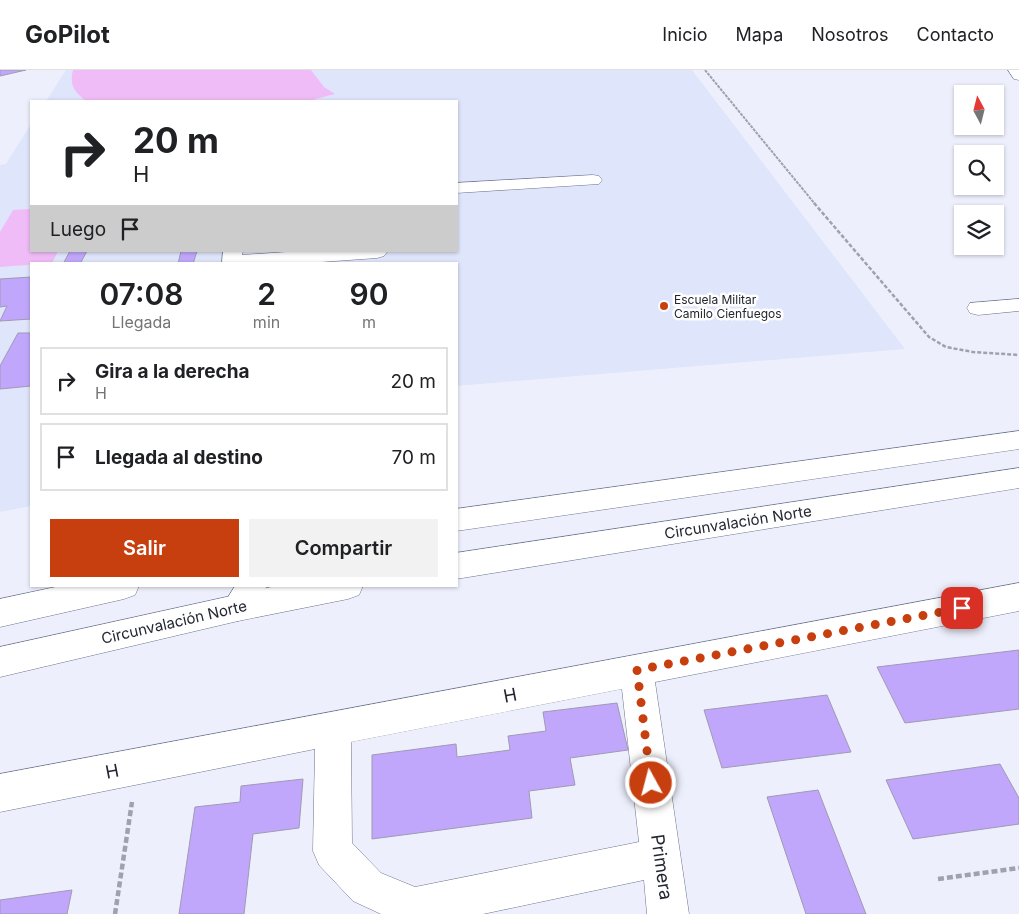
<!DOCTYPE html>
<html lang="es">
<head>
<meta charset="utf-8">
<style>
	body { margin:0; font-family:Inter,sans-serif; background:#f2f2f2; color:#202124; height:100vh; display:flex; flex-direction:column; font-size:19px; white-space:nowrap }
	* { box-sizing:border-box; margin:0 }
	p { font-size:16px; color:#757577 }
	.icon { flex:none; width:28px; height:28px; fill:none; stroke:currentColor; stroke-width:2; stroke-linecap:round; stroke-linejoin:round }
	.map { position:relative; flex:1; overflow:hidden }
	.details { position:absolute; left:30px; top:192px; width:428px; height:325px; display:flex; flex-direction:column; background:#fff; border-radius:0px; box-shadow:0 1px 4px #0004 }
	.details>* { flex:none }
	.top-card { position:absolute; left:30px; top:30px; width:428px; height:152px; border-radius:0px; box-shadow:0 1px 4px #0004; background:#fff; color:#202124; overflow:hidden }
	.needle { width:32px; rotate:353deg }
	.controls { position:absolute; left:954px; top:15px; display:grid; gap:10px }
	.controls a { display:grid; place-items:center; width:50px; height:50px; border-radius:0px; background:#fff; box-shadow:0 1px 4px #0004; font-size:25px }
	.pin { position:absolute; display:grid; place-items:center; width:42px; height:42px; color:#fff; margin:-21px; border-radius:10px; box-shadow:0 2px 8px #0006 }
	.me { position:absolute; width:55px; margin:-28px; rotate:353deg; stroke-linejoin:round; filter:drop-shadow(0 0 4px #0008) }
	.turn { display:flex; align-items:center; gap:18px; height:105px; padding:0 20px; font-size:22px }
	.turn .icon { width:65px; height:65px; stroke-width:2.5 }
	.turn b { display:block; font-size:35px; line-height:42px }
	.then { display:flex; align-items:center; height:48px; padding:0 20px; background:#0003; gap:10px; font-size:19px }
	.eta { display:flex; justify-content:space-evenly; align-items:center; height:85px; text-align:center }
	.eta b { font-size:30px; font-weight:600; line-height:35px }
	.cta { display:flex; gap:10px; margin-top:auto; padding:10px 20px }
	.cta a { flex:1; height:58px; border-radius:0px; background:#c73f0f; color:#fff; font-size:20px; font-weight:600; line-height:58px; text-align:center }
	.cta a+a { background:#f2f2f2; color:#202124 }
	ul { padding:0; list-style:none }
	li { display:flex; align-items:center; gap:15px; height:68px; margin:0 10px 8px; padding:0 10px; border:2px solid #e0e0e0; border-radius:0px }
	li div { flex:1 }
	li b { display:block; font-size:19px }
	li em { font-style:normal }
	header { display:flex; align-items:center; gap:30px; box-sizing:border-box; height:70px; padding:0 25px; background:#fff; border-bottom:1px solid #e0e0e0 }
	header strong { font-size:24px }
	nav { display:flex; gap:28px; margin-inline-start:auto; font-size:18px }
	.map>svg:first-child { display:block }
	.built { fill:#dfe5fa }
	.green { fill:#f0bcf7 }
	.building { fill:#c0a7fb; stroke:#a099b4 }
	.lines { fill:none; stroke-linecap:round; stroke-linejoin:round }
	.minor-casing { stroke:#6c738c; stroke-width:1 }
	.highway-casing { stroke:#6c738c; stroke-width:1 }
	.path-far2 { stroke:#9fa2ad; stroke-width:2; stroke-dasharray:3 1; stroke-linecap:butt }
	.path-far1 { stroke:#9fa2ad; stroke-width:2.5; stroke-dasharray:4 2; stroke-linecap:butt }
	.path { stroke:#9fa2ad; stroke-width:4.5; stroke-dasharray:6 3; stroke-linecap:butt }
	.minor { fill:#fff; fill-rule:evenodd }
	.highway { fill:#fff; fill-rule:evenodd }
	.route { stroke:#c73f0f; stroke-width:9; stroke-dasharray:0 16.2 }
	.poi-dot { fill:#c73f0f; stroke:#fefefe; stroke-width:2 }
	.labels { text-anchor:middle; dominant-baseline:central; stroke-width:5; stroke-linejoin:round; paint-order:stroke }
	.far-poi-label { font-size:12px; fill:#232630; stroke:#fefefe; text-anchor:start }
	.street-label { font-size:15px; fill:#232630; stroke:#fefefe }
	.near-street-label { font-size:18px; fill:#232630; stroke:#fefefe }
</style>
</head>
<body>
<header>
<strong>GoPilot</strong>
<nav><a>Inicio</a><a>Mapa</a><a>Nosotros</a><a>Contacto</a></nav>
</header>
<div class="map">
<svg width="1019" height="844" viewBox="0 0 1019 844">
	<rect width="100%" height="100%" fill="#edf0fc"/>
	<path class="built" d="M66,0H692L905,279L456,316V194H31V436L0,442V95L6,94L31,54V181H456V31H46Z"/>
	<path class="green" d="M73,0H311L324,17L335,24L308,31H86C75,22 69,16 73,0Z
		M31,139V181H58L52,193L0,197V162L13,140Z"/>
	<path class="building" d="M0,0H26L0,6Z
		M70,181H87L80,194H63Z
		M181,181H197L193,194H178Z
		M31,207V249L0,251L7,236L0,237V209Z
		M18,263H31V316L0,319V296Z
		M1019,580V639L905,653L877,597Z
		M827,625L851,682L722,698L704,640Z
		M617,633L628,680L570,688L575,715L529,721L532,748L372,769V685L456,674L457,687L510,680L508,666L546,661L543,642Z
		M1000,694L1019,728V754L913,769L886,710Z
		M303,709L299,758L253,764L244,844H179L195,737L240,732L241,716Z
		M818,720L866,844H806L767,727Z
		M72,820L67,844H0V830Z"/>
	<g class="lines">
		<defs>
			<path id="minor" d="M1008,0H1019V10L1014,9Z
				M593,105L599,106L602,110L599,114L456,123V113Z
				M223,181H243L242,185L301,181L387,182L384,186L377,188L293,194H222Z
				M1019,229V241L978,245L970,243L967,238L970,233Z
				M1019,513V541L655,612L689,844H647L644,810L483,844H381L353,831L319,795L313,781L315,679L0,742V704ZM622,619L639,772L415,817L381,803L352,773L351,672Z
				M235,516H267L249,547L238,551L227,547L222,537Z"/>
			<path id="highway" d="M1019,361V379L456,461V439Z
				M1019,398V418L456,509V483Z
				M60,516H139L135,525L124,529L0,557V529Z
				M276,516H363L359,525L348,529L238,551L0,607V577Z"/>
		</defs>
		<use href="#minor" class="minor-casing"/>
		<use href="#highway" class="highway-casing"/>
		<path class="path-far2" d="M705,0L815,134"/>
		<path class="path-far1" d="M814,133L929,267L946,277L973,282L1019,285"/>
		<path class="path" d="M938,809L1019,798
			M115,844L132,732"/>
		<use href="#minor" class="minor"/>
		<use href="#highway" class="highway"/>
	</g>
	<g class="lines">
		<path class="route" d="M651,713L637,600L962,538"/>
	</g>
	<circle class="poi-dot" cx="664" cy="236" r="5"/>
	<g class="labels">
		<g class="far-poi-label">
			<text x="674" y="229">Escuela Militar<tspan x="674" dy="14">Camilo Cienfuegos</tspan></text>
		</g>
		<g class="street-label">
			<text transform="translate(738 452) rotate(-9)">Circunvalación Norte</text>
			<text transform="translate(174 552) rotate(-13)">Circunvalación Norte</text>
		</g>
		<g class="near-street-label">
			<text transform="translate(510 625) rotate(-11)">H</text>
			<text transform="translate(112 701) rotate(-11)">H</text>
			<text transform="translate(662 797) rotate(82)">Primera</text>
		</g>
	</g>
</svg>
<div class="controls">
<a><svg class="needle" viewBox="-14 -14 28 28"><path d="M0-13l5 13h-10z" fill="#e53935"/><path d="M0 13l5-13h-10z" fill="#757577"/></svg></a>
<a><svg class="icon" aria-label="search" viewBox="0 0 24 24"><circle cx="10" cy="10" r="6"/><path d="M15 15l6 6"/></svg></a>
<a><svg class="icon" aria-label="layers" viewBox="0 0 24 24"><path d="M12 4l9 5-9 5-9-5zM3 14l9 5 9-5"/></svg></a>
</div>
<div class="pin" style="left:962px;top:538px;background:#d93025"><svg class="icon" aria-label="arrive" viewBox="0 0 24 24"><path d="M6 21V4h12l-3 4 3 4H6"/></svg></div>
<svg class="me" style="left:651px;top:713px" viewBox="-20 -20 40 40"><circle r="17" fill="#c73f0f" stroke="#fff" stroke-width="3"/><path d="M0-11L8 9 0 5-8 9z" fill="#fff"/></svg>
<div class="top-card">
<div class="turn"><svg class="icon" aria-label="right" viewBox="0 0 24 24"><path d="M7 20v-9h11M14 6l5 5-5 5"/></svg><div><b>20 m</b>H</div></div>
<div class="then">Luego<svg class="icon" aria-label="arrive" viewBox="0 0 24 24"><path d="M6 21V4h12l-3 4 3 4H6"/></svg></div>
</div>
<section class="details">
<div class="eta">
<div><b>07:08</b><p>Llegada</p></div>
<div><b>2</b><p>min</p></div>
<div><b>90</b><p>m</p></div>
</div>
<ul>
<li><svg class="icon" aria-label="right" viewBox="0 0 24 24"><path d="M7 20v-9h11M14 6l5 5-5 5"/></svg><div><b>Gira a la derecha</b><p>H</p></div><em>20 m</em></li>
<li><svg class="icon" aria-label="arrive" viewBox="0 0 24 24"><path d="M6 21V4h12l-3 4 3 4H6"/></svg><div><b>Llegada al destino</b></div><em>70 m</em></li>
</ul>
<div class="cta"><a>Salir</a><a>Compartir</a></div>
</section>
</div>
</body>
</html>
